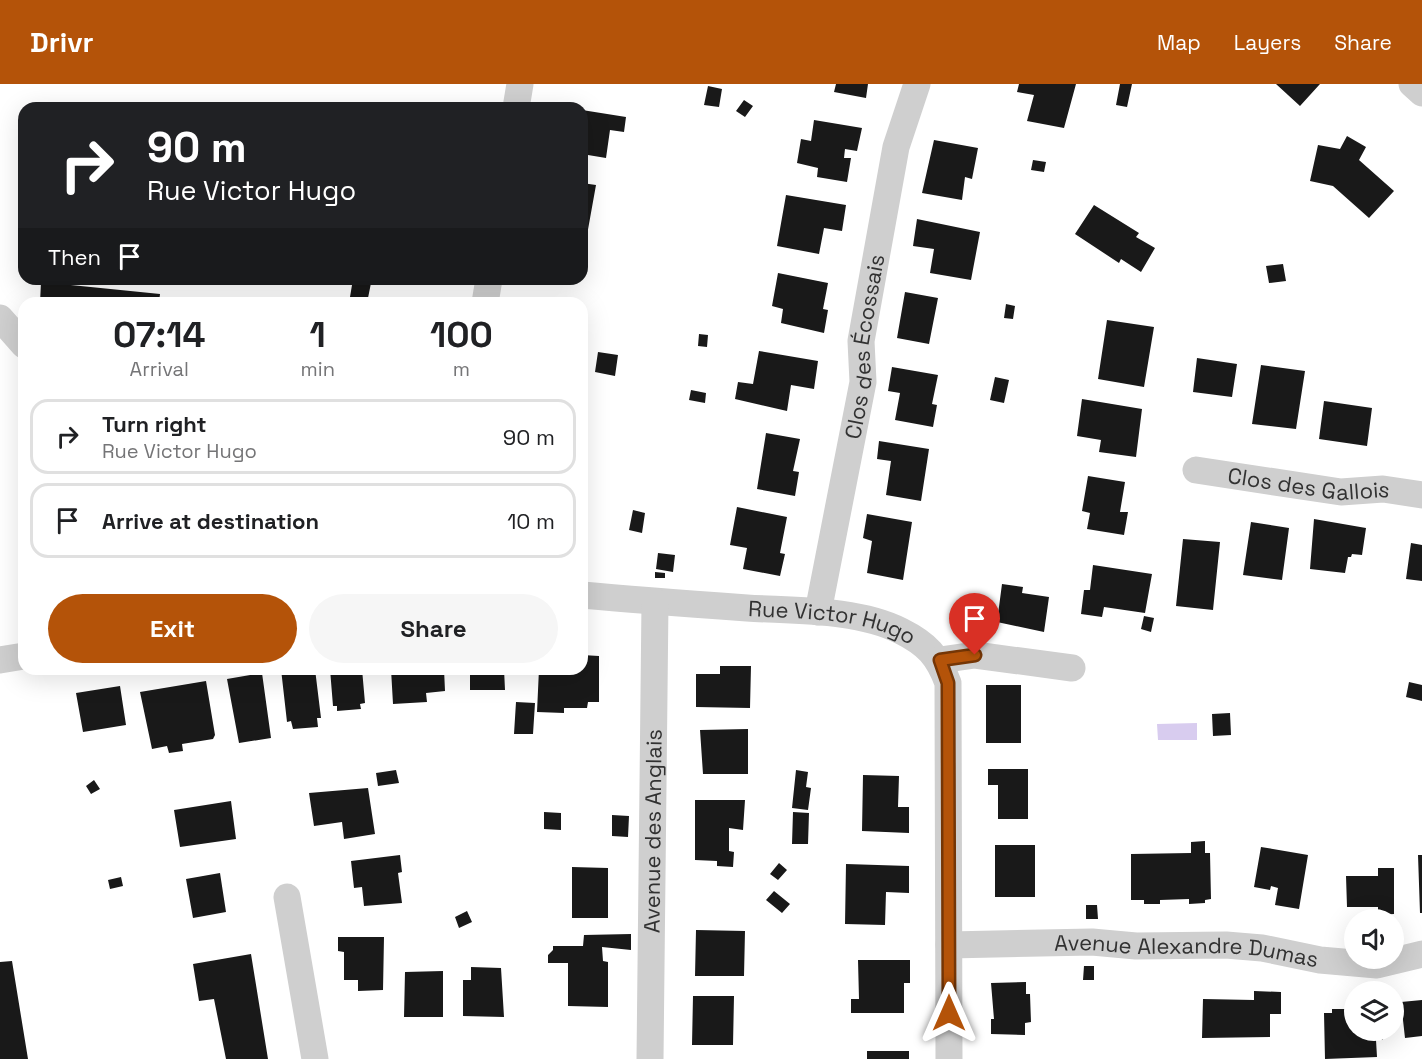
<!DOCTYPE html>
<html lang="en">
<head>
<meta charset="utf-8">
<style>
	body { margin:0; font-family:"Space Grotesk",sans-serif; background:#f6f6f6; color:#202124; height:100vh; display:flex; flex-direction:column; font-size:22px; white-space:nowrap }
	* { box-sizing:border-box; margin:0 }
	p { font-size:20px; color:#757577 }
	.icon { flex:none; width:33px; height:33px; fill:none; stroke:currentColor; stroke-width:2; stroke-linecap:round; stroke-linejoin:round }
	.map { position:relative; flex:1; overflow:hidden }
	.sheet { position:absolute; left:18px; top:213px; width:570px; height:378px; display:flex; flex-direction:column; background:#fff; border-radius:18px; box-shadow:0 6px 24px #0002 }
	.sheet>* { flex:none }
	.banner { position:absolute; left:18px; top:18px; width:570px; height:183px; border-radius:18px; box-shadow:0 6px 24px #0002; background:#202124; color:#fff; overflow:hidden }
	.buttons { position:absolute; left:1344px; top:825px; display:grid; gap:12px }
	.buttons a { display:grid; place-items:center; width:60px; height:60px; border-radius:50%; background:#fff; box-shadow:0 6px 24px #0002; font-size:30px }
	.pin { position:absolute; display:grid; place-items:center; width:51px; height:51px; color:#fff; margin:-62px -26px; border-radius:50% 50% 50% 0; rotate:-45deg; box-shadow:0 0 6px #0007 }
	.pin .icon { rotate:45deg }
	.me { position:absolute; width:66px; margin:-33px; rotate:0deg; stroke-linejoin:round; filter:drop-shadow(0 0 4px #0008) }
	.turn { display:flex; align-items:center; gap:21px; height:126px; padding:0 30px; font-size:27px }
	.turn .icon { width:78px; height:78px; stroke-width:2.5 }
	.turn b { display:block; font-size:42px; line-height:51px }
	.then { display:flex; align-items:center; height:57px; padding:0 30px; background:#0003; gap:12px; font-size:22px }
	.eta { display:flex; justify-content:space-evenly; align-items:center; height:102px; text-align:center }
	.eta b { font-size:36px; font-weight:800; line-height:42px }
	.cta { display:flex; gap:12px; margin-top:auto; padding:12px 30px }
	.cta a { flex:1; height:69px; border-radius:36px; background:#b45309; color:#fff; font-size:24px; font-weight:800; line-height:69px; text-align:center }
	.cta a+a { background:#f6f6f6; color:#202124 }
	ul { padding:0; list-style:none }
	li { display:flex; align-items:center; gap:18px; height:75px; margin:0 12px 9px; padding:0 18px; border:3px solid #e0e0e0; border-radius:18px }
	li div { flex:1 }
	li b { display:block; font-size:22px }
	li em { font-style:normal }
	header { display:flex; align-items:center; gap:36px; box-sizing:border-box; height:84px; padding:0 30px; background:#b45309; color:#fff }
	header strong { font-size:28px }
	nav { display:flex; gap:33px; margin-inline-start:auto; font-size:21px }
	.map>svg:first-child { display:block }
	.water { fill:#d8ccef }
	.building { fill:#191919 }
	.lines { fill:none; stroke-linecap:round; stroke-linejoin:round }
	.minor { stroke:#cfcfcf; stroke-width:27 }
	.route-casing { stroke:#753606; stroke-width:15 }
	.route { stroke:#b45309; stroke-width:10 }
	.labels { text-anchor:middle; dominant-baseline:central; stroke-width:6; stroke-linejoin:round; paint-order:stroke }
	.street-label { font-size:22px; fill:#323232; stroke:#fff }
</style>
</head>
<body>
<header>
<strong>Drivr</strong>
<nav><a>Map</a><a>Layers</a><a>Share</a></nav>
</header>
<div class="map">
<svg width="1422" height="975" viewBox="0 0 1422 975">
	<rect width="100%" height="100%" fill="#fff"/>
	<path class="water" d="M1197,639V656H1158L1157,640Z"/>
	<path class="building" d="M836,0H868L866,14L834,8Z
		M1019,0H1076L1064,44L1027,37L1034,11L1017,8Z
		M1120,0H1132L1127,23L1116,21Z
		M1276,0H1320L1300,22Z
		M708,2L722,5L719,23L704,21Z
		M744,16L753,22L745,33L736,27Z
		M582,26L626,33L624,48L610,46L606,74L582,70Z
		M814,36L862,44L857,67L845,65L844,74H851L847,98L817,93L818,84L797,79L801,55L811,57Z
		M1347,52L1366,63L1359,76L1394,107L1369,134L1333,102L1310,97L1318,61L1340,65Z
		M934,56L978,64L972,95L965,93L962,116L922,109Z
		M1033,76L1046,78L1044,88L1031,86Z
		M582,99L596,101L587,151L582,150Z
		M786,111L846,121L842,147L824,144L819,170L777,162Z
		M1094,121L1139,149L1136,153L1155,164L1141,188L1121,175L1119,179L1075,150Z
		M917,135L980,148L971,196L930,189L934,165L913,162Z
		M1283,180L1286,197L1269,199L1266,182Z
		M778,189L828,199L823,225L828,226L824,249L781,239L783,225L772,222Z
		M353,195L371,199L367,219H349Z
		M41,198L160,210L159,219H40Z
		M905,208L938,214L929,260L897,254Z
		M210,215L232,217L231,219H210Z
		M1006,220L1015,222L1013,235L1004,234Z
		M1107,236L1154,243L1144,303L1098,295Z
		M699,250L708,251L707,263L698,262Z
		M759,267L818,277L814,305L791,301L787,327L735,315L738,298L753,300Z
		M598,268L618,271L615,292L595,288Z
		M1197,274L1237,280L1232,313L1193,308Z
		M1261,281L1305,287L1296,345L1252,340Z
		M892,283L938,291L932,320L937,321L933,343L895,336L900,309L888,307Z
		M995,293L1009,296L1004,319L990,316Z
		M691,306L706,309L705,319L689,316Z
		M1082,315L1142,325L1136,373L1099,368L1101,356L1077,352Z
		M1324,317L1372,324L1367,362L1319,355Z
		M766,349L800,355L793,387L799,388L795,412L757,405Z
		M879,357L929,365L921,417L886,411L891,377L877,375Z
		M1088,392L1125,398L1120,428H1128L1124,451L1087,445L1090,429L1082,427Z
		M737,423L787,433L780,469L785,470L780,492L743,485L747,464L730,461Z
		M633,426L645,429L642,449L629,446Z
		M867,430L912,438L903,496L867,489L872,457L863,454Z
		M1314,435L1366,444L1362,471L1352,470L1351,473H1348L1345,489L1310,485Z
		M1251,438L1289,444L1282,496L1243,491Z
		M1183,455L1220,458L1213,526L1176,522Z
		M1411,459L1422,461V497L1406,495Z
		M658,469L675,471L673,488L656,485Z
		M1093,481L1152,490L1145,529L1104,523L1102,533L1081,530L1084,506H1090Z
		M655,488L665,489V494H655Z
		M1002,500L1023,503L1022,509L1049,513L1044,548L997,538Z
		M1144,532L1154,534L1151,548L1141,545Z
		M582,571L599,572V618H588L587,624H564V629L537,628L539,585H582Z
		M720,582H751L750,624L696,623V590H720Z
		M281,585H315L321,634H317L318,643L293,645L291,637L287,638Z
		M330,585H362L365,619L360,620L361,625L337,627V622H333Z
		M391,585H444L445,607L426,609L427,618L393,620Z
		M470,585H504L505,606H470Z
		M262,589L271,654L239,659L227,595Z
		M206,597L215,651L213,655L182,660L183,667L169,669L167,662L152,665L140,608Z
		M1409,598L1422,601V617L1406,613Z
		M986,601H1021V659H986Z
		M120,602L126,641L83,648L76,609Z
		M516,618L535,619L533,650H514Z
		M1230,629L1231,651L1213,652L1212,630Z
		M748,645V690H703L700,646Z
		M988,685H1028V735H998V701H988Z
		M396,686L399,699L378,702L376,689Z
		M796,686L808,688L806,703L811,704L808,726L792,724Z
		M863,691L899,692L898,723H909V749L862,747Z
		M94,696L100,705L91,710L86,702Z
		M368,704L375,750L344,755L342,738L314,742L309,709Z
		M695,716H745L743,746L729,744V767L734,768L733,783L717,782V777L695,776Z
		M231,717L236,755L180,763L174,726Z
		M544,728L561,729V746L544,745Z
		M793,728L809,729L808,760H792Z
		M612,731L629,732L628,753L612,752Z
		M1205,757V769H1210L1211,815L1205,816V819L1189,820V815L1160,816V820H1144V816H1131V770L1191,769V758Z
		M995,761H1035V813H995Z
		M1261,763L1308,771L1299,825L1275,821L1278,804L1271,802L1270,806L1254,803Z
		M400,771L402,788L398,789L402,819L364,822L362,803L354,804L351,777Z
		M1418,771H1422V829H1420Z
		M779,779L787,786L778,796L770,790Z
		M846,780L909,782V809L886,808L885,841L845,840Z
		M572,783L608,784V834H572Z
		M1378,784H1394V830L1378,831V823H1347L1346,792H1378Z
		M220,789L226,828L193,834L186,795Z
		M121,793L123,802L110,805L108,796Z
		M774,807L790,820L782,829L766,816Z
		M1086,821H1097L1098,835H1086Z
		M467,827L472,838L459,844L455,833Z
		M696,846L745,847L744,892H695Z
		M631,850V866L602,863L603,877L608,878V923L568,922V879H548V871L553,866V862H583L584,851Z
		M338,853H384L383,906L358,907V896H344V868L338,867Z
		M251,870L268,975H226L214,915L199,917L193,880Z
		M858,876H910V899H904V929H851V915H859Z
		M12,877L28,975H0V878Z
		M1084,882H1094V896H1083Z
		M471,883L501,884L504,933L463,932V896H471Z
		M443,887V933H404L405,888Z
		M1026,898V910H1030L1031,938L1025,939V951L991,950V935H994L991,899Z
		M1254,907L1281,908V930H1270V953L1202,954L1203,915L1254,916Z
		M693,912H734L733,961H692Z
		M1422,916V952L1405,954L1401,918Z
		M1332,925H1350V929H1354V946H1382L1383,956H1376L1377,973L1325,975L1324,929H1332Z
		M867,967H909V975H867Z"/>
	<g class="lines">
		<g class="minor">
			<path d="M1412,0L1422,9"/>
			<path d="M516,24L520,0"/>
			<path d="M485,219L489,195"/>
			<path d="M0,234L24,261"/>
			<path id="s1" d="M1196,386L1341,408L1383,405L1422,411"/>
			<path id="s2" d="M582,511C637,516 692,520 747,524C795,527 858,525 901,547C927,560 938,572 948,599L949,975"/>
			<path id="s3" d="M818,528L863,298L861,257L896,63L917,0"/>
			<path d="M0,576L24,572"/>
			<path d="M940,576L975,571L1072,584"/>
			<path d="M287,813L315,975"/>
			<path id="s4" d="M949,861L1092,858L1136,862L1226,861L1262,864L1320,876L1377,881L1422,870"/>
			<path id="s5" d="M650,975L655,518"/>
		</g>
	</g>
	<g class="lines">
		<defs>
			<path id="route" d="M949,929L948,599L940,576L975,571"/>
		</defs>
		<use href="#route" class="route-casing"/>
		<use href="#route" class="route"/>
	</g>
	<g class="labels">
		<g class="street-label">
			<text stroke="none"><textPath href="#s3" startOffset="270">Clos des Écossais</textPath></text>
			<text stroke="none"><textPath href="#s1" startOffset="114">Clos des Gallois</textPath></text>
			<text stroke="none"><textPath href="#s2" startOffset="252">Rue Victor Hugo</textPath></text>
			<text stroke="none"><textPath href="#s5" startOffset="228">Avenue des Anglais</textPath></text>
			<text stroke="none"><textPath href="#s4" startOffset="238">Avenue Alexandre Dumas</textPath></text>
		</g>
	</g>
</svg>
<div class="buttons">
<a><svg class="icon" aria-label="sound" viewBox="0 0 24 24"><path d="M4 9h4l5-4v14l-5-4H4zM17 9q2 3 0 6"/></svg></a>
<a><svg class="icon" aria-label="layers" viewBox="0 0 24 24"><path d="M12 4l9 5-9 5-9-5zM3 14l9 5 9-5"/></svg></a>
</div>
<div class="pin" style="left:975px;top:571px;background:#d93025"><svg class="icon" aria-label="arrive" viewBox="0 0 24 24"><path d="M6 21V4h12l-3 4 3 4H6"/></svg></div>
<svg class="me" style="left:949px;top:929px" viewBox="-20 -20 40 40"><path d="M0-17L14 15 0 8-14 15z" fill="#b45309" stroke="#fff" stroke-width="4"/></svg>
<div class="banner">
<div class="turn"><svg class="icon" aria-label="right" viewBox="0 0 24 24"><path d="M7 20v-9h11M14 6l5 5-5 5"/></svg><div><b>90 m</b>Rue Victor Hugo</div></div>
<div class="then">Then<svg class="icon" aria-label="arrive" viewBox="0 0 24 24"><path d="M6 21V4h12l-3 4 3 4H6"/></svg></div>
</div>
<section class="sheet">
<div class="eta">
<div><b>07:14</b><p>Arrival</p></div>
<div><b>1</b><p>min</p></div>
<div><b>100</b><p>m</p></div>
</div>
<ul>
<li><svg class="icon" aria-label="right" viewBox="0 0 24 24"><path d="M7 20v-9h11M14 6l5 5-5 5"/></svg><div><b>Turn right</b><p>Rue Victor Hugo</p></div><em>90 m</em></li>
<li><svg class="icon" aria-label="arrive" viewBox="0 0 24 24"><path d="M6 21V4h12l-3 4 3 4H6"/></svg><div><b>Arrive at destination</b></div><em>10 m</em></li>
</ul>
<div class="cta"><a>Exit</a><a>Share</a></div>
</section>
</div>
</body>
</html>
